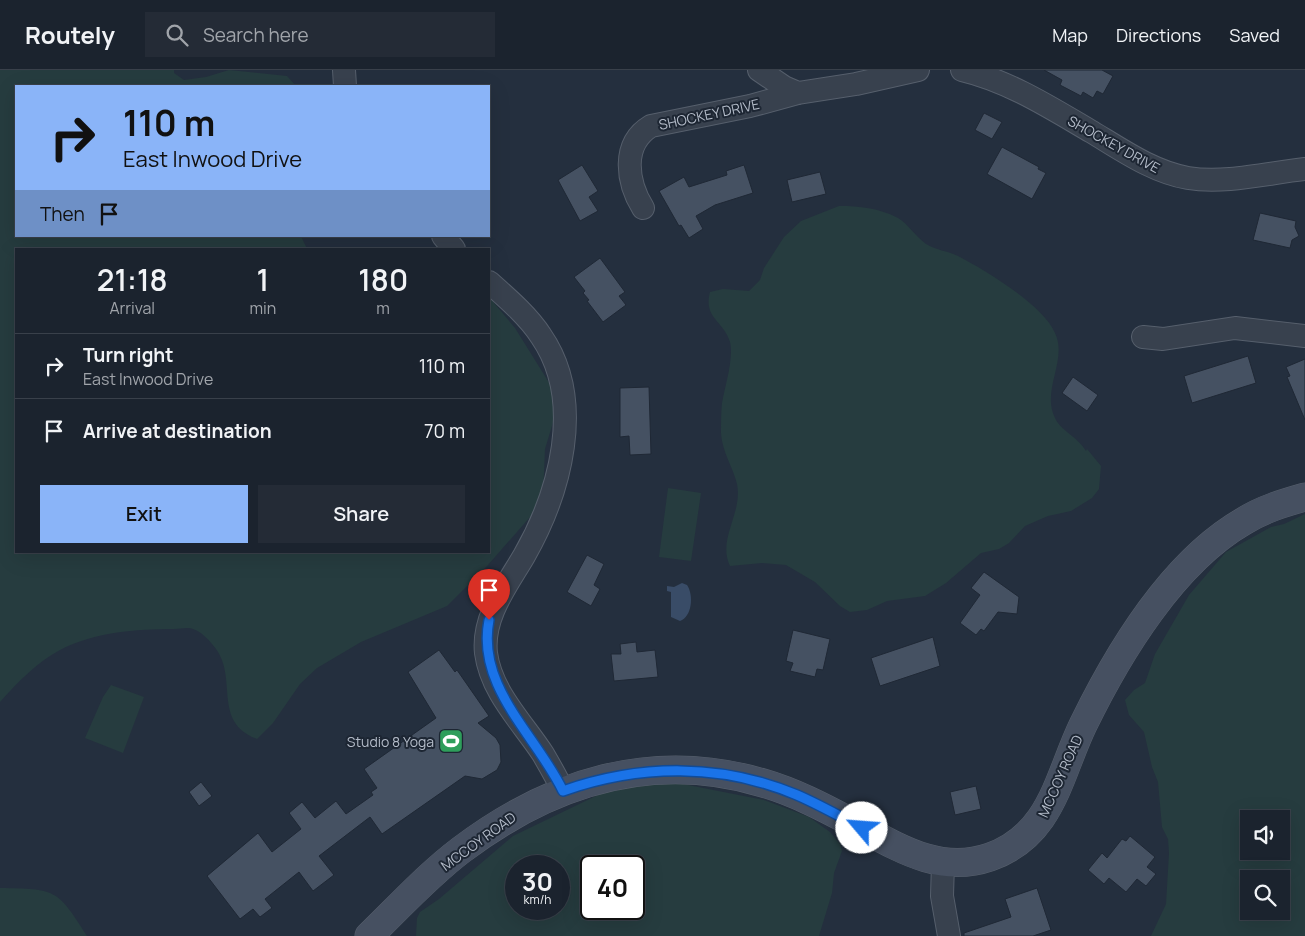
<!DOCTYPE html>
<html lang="en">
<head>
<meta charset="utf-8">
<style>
	body { margin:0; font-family:Manrope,sans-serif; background:#242b36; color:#f1f3f6; height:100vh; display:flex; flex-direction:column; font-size:19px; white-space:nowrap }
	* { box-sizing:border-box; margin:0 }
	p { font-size:16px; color:#a0a4aa }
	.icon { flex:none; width:28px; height:28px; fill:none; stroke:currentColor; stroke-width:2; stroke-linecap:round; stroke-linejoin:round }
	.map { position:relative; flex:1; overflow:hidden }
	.side { position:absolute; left:15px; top:178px; width:475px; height:305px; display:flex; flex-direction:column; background:#1b232e; border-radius:0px; box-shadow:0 5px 20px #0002,0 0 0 1px #39404a }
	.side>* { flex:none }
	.guide { position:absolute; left:15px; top:15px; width:475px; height:152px; border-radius:0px; box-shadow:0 5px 20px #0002,0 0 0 1px #39404a; background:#8ab4f8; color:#111; overflow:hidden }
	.fabs { position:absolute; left:1240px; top:740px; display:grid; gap:10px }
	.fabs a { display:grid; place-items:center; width:50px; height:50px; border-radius:0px; background:#1b232e; box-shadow:0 5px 20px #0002,0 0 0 1px #39404a; font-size:25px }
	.speed { position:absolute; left:505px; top:785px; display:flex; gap:10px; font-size:25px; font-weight:700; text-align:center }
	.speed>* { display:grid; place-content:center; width:65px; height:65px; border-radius:50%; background:#1b232e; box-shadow:0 5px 20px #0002,0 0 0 1px #39404a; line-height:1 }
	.speed small { font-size:12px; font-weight:400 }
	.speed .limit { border:2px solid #111; border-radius:8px; background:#fff; color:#111 }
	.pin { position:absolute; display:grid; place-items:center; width:42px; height:42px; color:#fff; margin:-51px -21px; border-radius:50% 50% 50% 0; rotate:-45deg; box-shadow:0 0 5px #0007 }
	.pin .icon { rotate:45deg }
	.me { position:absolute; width:55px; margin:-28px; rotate:297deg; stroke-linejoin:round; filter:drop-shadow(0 0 4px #0008) }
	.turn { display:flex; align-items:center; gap:18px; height:105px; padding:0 25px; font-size:22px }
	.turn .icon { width:65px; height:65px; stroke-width:2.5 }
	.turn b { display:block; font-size:35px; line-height:42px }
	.then { display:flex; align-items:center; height:48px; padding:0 25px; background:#0003; gap:10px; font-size:19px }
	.eta { display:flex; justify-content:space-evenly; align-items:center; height:85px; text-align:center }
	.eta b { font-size:30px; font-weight:600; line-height:35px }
	.primary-button { display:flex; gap:10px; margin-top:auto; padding:10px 25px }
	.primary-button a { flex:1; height:58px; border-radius:0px; background:#8ab4f8; color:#111; font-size:20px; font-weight:600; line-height:58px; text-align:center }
	.primary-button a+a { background:#242b36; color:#f1f3f6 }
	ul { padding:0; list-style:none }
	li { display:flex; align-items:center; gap:15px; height:65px; padding:0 25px; border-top:1px solid #39404a }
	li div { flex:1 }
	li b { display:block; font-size:19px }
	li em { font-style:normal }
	header { display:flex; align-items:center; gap:30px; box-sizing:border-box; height:70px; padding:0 25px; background:#1b232e; border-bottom:1px solid #39404a }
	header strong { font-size:24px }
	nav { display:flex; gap:28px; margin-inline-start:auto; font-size:18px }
	.search { width:350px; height:45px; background:#242b36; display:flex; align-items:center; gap:12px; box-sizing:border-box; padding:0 18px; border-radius:0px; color:#a0a4aa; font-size:19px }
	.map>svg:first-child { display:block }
	.green { fill:#263c3f; fill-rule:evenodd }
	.water { fill:#394c67 }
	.building { fill:#455162; stroke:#1f2835 }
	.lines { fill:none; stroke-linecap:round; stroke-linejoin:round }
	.street-casing { stroke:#565f6c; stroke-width:24 }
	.secondary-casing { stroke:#565f6c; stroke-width:29 }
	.street { stroke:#38414e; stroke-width:22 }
	.secondary { stroke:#465061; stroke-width:28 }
	.route-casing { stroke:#114b97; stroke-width:12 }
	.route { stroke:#1a73e8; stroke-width:9 }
	.labels { text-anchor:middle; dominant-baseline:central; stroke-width:4; stroke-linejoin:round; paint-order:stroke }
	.street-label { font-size:14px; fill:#b4bcc9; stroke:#1d2633 }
	.poi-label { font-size:14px; fill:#b4bcc9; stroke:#1d2633; text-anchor:end }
</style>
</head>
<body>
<header>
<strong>Routely</strong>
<div class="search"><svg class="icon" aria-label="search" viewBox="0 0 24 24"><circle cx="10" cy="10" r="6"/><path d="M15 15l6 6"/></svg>Search here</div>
<nav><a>Map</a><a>Directions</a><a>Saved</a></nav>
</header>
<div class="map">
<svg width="1305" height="866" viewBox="0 0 1305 866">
	<rect width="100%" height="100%" fill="#242f3e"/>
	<path class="green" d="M0,0H174V3L184,10L206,7L229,0L287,6L296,16H16V166H301L307,179H16V481H489V227L515,258L553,319L555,346L545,379L543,427L537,439L488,495L447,536L361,572L317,598L300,614L273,653L257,669C212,652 238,609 216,579C211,572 201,561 193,559C188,557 180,559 174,559C136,559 94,562 60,580C37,592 17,613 0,632Z
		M839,136C859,136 879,138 898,148C908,154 916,167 926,174C936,180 947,181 958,186C985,200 1043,235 1055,263C1068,290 1041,320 1055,348C1060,360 1078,367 1086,381L1087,379L1101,396L1099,419L1092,428L1071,441L1048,446L1025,456L1009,473L999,479L981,483L946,513L925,526L887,531L867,540L850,542L840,536L815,512L786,495L762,493L730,496C717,469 743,443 737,414C733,397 722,382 721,363C721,353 721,342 722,333C725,316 734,288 730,272C724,251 703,248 710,222L723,219L749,221L760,210L764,198L784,167L801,151Z
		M668,418L701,423L691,491L659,487Z
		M1305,444V866H1151L1166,834L1169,783L1168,769L1162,757L1158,712L1152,697L1144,662L1129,645L1125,630L1134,620L1145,613L1155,584L1189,525L1226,482L1271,457L1284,454ZM1249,749H1281V781H1249ZM1249,809H1281V841H1249Z
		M111,615L144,627L123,683L85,668L103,627Z
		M647,714H683L764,730L809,747L830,762L840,774L842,781L834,803L832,823L819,866H416L417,848L420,842L439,829L513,766L600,724ZM516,796H559V839H516ZM591,796H634V839H591Z
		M0,818C55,819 57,818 87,866H0Z"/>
	<path class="water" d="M682,513L687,515C694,525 692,547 680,551L671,547V522L667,521V516L674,517Z"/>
	<path class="building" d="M1044,0H1102L1113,6L1103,24L1097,21L1093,28L1083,22L1081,26L1060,15L1062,10Z
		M984,43L1002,52L992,69L975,60Z
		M1002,77L1039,97L1038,99L1046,103L1032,129L987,104Z
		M582,95L598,121L589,127L598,141L580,151L558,110Z
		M744,95L753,123L715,135L696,146L703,159L689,168L681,155L679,156L659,121L684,107L689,117L727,105L726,101Z
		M820,102L826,124L792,132L787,110Z
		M1260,143L1296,151L1295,157L1299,166L1292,170L1290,178L1253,170Z
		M600,188L625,222L619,226L626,235L603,252L587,231L589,230L583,223L585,221L574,207Z
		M1248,286L1256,313L1192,333L1184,306Z
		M1305,289V350L1287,307L1290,306L1286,297Z
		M1073,307L1098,325L1087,341L1062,323Z
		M649,317L651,384L630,385L629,366L620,367V318Z
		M587,485L604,494L594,515L600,519L591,536L567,522Z
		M984,502L1019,527L1017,544L998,542L984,561L981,559L976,565L960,553L980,525L971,518Z
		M793,560L830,569L823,600L817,599L815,607L790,601L793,593L786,591Z
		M933,567L940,596L880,616L871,588Z
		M636,572L637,582L655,580L658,607L614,611L611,584H621L620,574Z
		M439,580L455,602L457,600L489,646L478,653L496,668L500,675L501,692L497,700L482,709L465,706L382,764L370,747L319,786L334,805L313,821L299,802L265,829L272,838L260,847L253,839L240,849L207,806L258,763L272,782L301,759L289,743L302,732L315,748L336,731L346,744L373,725L371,722L377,718L364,699L436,648L408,602Z
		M201,712L212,726L199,736L189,722Z
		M976,716L981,739L955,745L950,722Z
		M1130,766L1155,787L1147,797L1156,804L1146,816L1137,809L1126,822L1109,808L1104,814L1088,800L1102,783L1107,788L1122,769L1126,771Z
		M1037,818L1051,860L1033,866H964V863L1011,847L1005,829Z"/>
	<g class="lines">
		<defs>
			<path id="street" d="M344,0L345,16
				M759,0L784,17L798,23
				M962,0C1009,11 1051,38 1092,62C1122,80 1153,102 1188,108C1225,114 1268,103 1305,99
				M643,138C627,112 621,74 651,56L750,36L798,23L856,14L918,0
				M443,166L454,179
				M489,212C507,228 528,246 541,266C586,331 560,423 524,486C507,515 482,547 486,583C491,622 522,652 543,684C550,696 557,708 563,721
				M1143,267L1163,269L1235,258L1305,266
				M943,793L942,826L949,866"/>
			<path id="secondary" d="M369,866C399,837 428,805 461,780C551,712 653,680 763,713C794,722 823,737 851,752C896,776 938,805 990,787C1052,765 1058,707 1083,655C1118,583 1173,492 1244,451C1263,439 1284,433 1305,427"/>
		</defs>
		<use href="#street" class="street-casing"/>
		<use href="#secondary" class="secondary-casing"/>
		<use href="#street" class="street"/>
		<use href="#secondary" class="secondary"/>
	</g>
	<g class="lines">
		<defs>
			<path id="route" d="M489,550C476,617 536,665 563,721C640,694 721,693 797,725C820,735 841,747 862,758"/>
		</defs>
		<use href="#route" class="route-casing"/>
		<use href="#route" class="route"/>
	</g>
	<defs>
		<symbol id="stadium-square" viewBox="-11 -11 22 22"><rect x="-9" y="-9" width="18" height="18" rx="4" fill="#2e9e5b" stroke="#1d2633"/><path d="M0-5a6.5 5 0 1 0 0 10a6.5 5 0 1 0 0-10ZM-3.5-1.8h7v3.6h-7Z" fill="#fff"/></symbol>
	</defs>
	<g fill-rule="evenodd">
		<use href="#stadium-square" x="437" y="657" width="28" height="28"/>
	</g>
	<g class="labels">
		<g class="street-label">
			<text transform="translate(709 44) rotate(-12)">SHOCKEY DRIVE</text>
			<text transform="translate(1114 74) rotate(29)">SHOCKEY DRIVE</text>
			<text transform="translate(1060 706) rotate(-66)">MCCOY ROAD</text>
			<text transform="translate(478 771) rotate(-36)">MCCOY ROAD</text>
		</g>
		<g class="poi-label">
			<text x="434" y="671">Studio 8 Yoga</text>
		</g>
	</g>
</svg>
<div class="fabs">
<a><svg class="icon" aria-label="sound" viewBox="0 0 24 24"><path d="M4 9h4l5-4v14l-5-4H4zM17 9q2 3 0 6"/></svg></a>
<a><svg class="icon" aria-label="search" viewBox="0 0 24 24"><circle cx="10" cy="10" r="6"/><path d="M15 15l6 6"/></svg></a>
</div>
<div class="speed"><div>30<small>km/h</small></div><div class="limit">40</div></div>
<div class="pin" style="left:489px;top:550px;background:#d93025"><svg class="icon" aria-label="arrive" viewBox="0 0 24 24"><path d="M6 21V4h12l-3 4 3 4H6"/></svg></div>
<svg class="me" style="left:862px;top:758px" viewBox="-20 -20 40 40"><circle r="19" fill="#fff"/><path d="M0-13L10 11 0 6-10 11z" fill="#1a73e8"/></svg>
<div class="guide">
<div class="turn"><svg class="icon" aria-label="right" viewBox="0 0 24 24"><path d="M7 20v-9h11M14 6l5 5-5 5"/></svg><div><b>110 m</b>East Inwood Drive</div></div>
<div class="then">Then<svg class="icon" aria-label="arrive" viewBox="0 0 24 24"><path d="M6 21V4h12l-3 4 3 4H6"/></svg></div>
</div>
<section class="side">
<div class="eta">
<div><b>21:18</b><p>Arrival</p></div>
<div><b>1</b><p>min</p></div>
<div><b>180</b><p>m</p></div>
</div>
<ul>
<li><svg class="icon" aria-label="right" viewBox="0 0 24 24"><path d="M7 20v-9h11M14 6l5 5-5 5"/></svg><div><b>Turn right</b><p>East Inwood Drive</p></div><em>110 m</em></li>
<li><svg class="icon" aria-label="arrive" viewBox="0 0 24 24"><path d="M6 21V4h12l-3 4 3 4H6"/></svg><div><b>Arrive at destination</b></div><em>70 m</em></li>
</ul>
<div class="primary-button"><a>Exit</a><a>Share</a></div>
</section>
</div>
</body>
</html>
